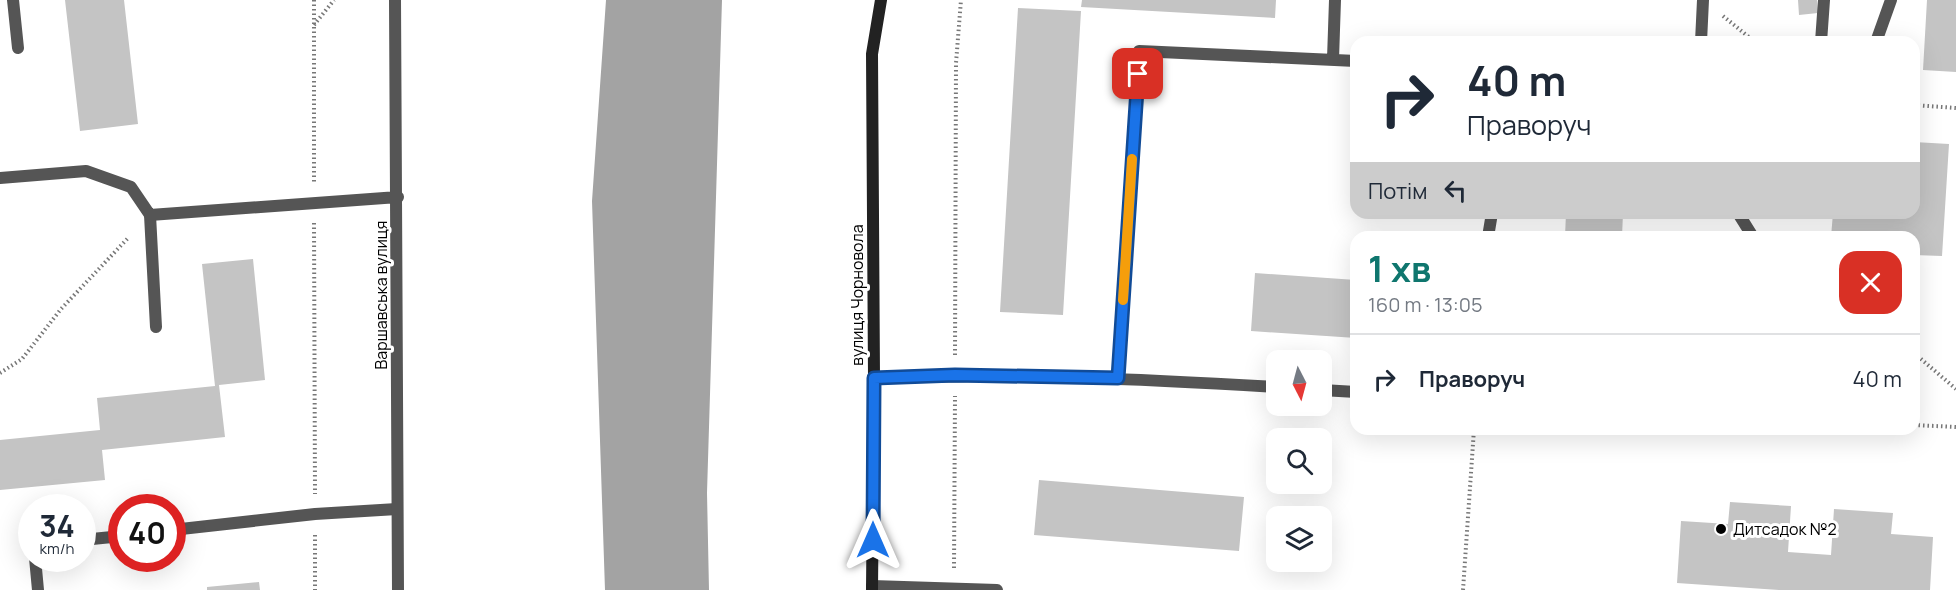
<!DOCTYPE html>
<html lang="uk">
<head>
<meta charset="utf-8">
<style>
	body { margin:0; font-family:Manrope,sans-serif; background:#f2f2f3; color:#1f2937; height:100vh; display:flex; flex-direction:column; font-size:22px; white-space:nowrap }
	* { box-sizing:border-box; margin:0 }
	p { font-size:20px; color:#747a83 }
	.icon { flex:none; width:33px; height:33px; fill:none; stroke:currentColor; stroke-width:2; stroke-linecap:round; stroke-linejoin:round }
	.map { position:relative; flex:1; overflow:hidden }
	.details { position:absolute; left:1350px; top:231px; width:570px; height:204px; display:flex; flex-direction:column; background:#fff; border-radius:18px; box-shadow:0 6px 24px #0002 }
	.details>* { flex:none }
	.guide { position:absolute; left:1350px; top:36px; width:570px; height:183px; border-radius:18px; box-shadow:0 6px 24px #0002; background:#fff; color:#1f2937; overflow:hidden }
	.needle { width:39px; rotate:174deg }
	.tools { position:absolute; left:1266px; top:350px; display:grid; gap:12px }
	.tools a { display:grid; place-items:center; width:66px; height:66px; border-radius:12px; background:#fff; box-shadow:0 6px 24px #0002; font-size:30px }
	.speed { position:absolute; left:18px; top:494px; display:flex; gap:12px; font-size:30px; font-weight:700; text-align:center }
	.speed>* { display:grid; place-content:center; width:78px; height:78px; border-radius:50%; background:#fff; box-shadow:0 6px 24px #0002; line-height:1 }
	.speed small { font-size:15px; font-weight:400 }
	.speed .limit { border:9px solid #d22; background:#fff; color:#111 }
	.pin { position:absolute; display:grid; place-items:center; width:51px; height:51px; color:#fff; margin:-26px; border-radius:12px; box-shadow:0 3px 9px #0006 }
	.me { position:absolute; width:66px; margin:-33px; rotate:0deg; stroke-linejoin:round; filter:drop-shadow(0 0 4px #0008) }
	.turn { display:flex; align-items:center; gap:21px; height:126px; padding:0 18px; font-size:27px }
	.turn .icon { width:78px; height:78px; stroke-width:2.5 }
	.turn b { display:block; font-size:42px; line-height:51px }
	.then { display:flex; align-items:center; height:57px; padding:0 18px; background:#0003; gap:12px; font-size:22px }
	.round { display:grid; place-items:center; flex:none; width:63px; height:63px; border-radius:18px; background:#f2f2f3 }
	.summary { display:flex; align-items:center; justify-content:space-between; height:102px; padding:0 18px }
	h1 { font-size:36px; font-weight:700; line-height:45px; color:#0f766e }
	ul { padding:0; list-style:none }
	li { display:flex; align-items:center; gap:18px; height:90px; padding:0 18px; border-top:2px solid #e0e1e3 }
	li div { flex:1 }
	li b { display:block; font-size:22px }
	li em { font-style:normal }
	.map>svg:first-child { display:block }
	.water { fill:#a3a3a3 }
	.building { fill:#c4c4c4 }
	.lines { fill:none; stroke-linecap:round; stroke-linejoin:round }
	.path { stroke:#777; stroke-width:4; stroke-dasharray:1.5 3; stroke-linecap:butt }
	.lane { stroke:#555; stroke-width:12 }
	.street { stroke:#555; stroke-width:12 }
	.secondary { stroke:#222; stroke-width:12 }
	.route-casing { stroke:#114b97; stroke-width:15 }
	.route { stroke:#1a73e8; stroke-width:10 }
	.slow { stroke:#f59e0b; stroke-width:10 }
	.poi-dot { fill:#000; stroke:#fff; stroke-width:2 }
	.labels { text-anchor:middle; dominant-baseline:central; stroke-width:6; stroke-linejoin:round; paint-order:stroke }
	.street-label { font-size:16px; fill:#000; stroke:#fff }
	.poi-label { font-size:16px; fill:#000; stroke:#fff; text-anchor:start }
</style>
</head>
<body>
<div class="map">
<svg width="1956" height="590" viewBox="0 0 1956 590">
	<rect width="100%" height="100%" fill="#fff"/>
	<path class="water" d="M606,0H722L707,493L709,590H605L592,201Z"/>
	<path class="building" d="M65,0H124L138,124L80,131Z
		M1082,0H1276L1275,18L1081,7Z
		M1798,0H1817L1818,13L1799,15Z
		M1927,0H1956V72L1923,70Z
		M1018,8L1081,11L1063,315L1000,312Z
		M1914,142L1949,144L1942,256L1914,255V237H1831L1833,213H1914Z
		M1566,213H1623L1622,237H1565Z
		M253,259L265,380L219,385L225,437L102,450L105,480L0,490V440L100,430L97,398L215,386L202,264Z
		M1255,273L1356,280V338L1251,331Z
		M1039,480L1244,497L1239,551L1034,535Z
		M1730,502L1791,506L1788,552L1831,555L1834,509L1893,513L1891,534L1933,537L1930,590H1779L1677,583L1681,521L1728,524Z
		M259,582L260,590H207V587Z"/>
	<g class="lines">
		<path class="path" d="M314,0V182
			M1723,16L1755,42
			M314,25L334,0
			M1914,105L1956,108
			M314,223L315,494
			M1914,353L1956,389
			M955,355L956,63L961,0
			M0,373L22,359L61,309L129,237
			M1914,425L1956,427
			M315,535V590
			M954,568L955,396
			M1463,590L1474,429"/>
		<path class="lane" d="M13,0L18,48
			M1701,42L1703,0
			M1821,42L1824,0
			M1868,42H1876L1891,0
			M1333,59L1335,0
			M1738,213L1753,237
			M150,215L156,327
			M1488,237L1492,213
			M874,378C1008,373 1142,379 1276,387
			M1118,378L1139,51L1356,61
			M1322,390L1356,392
			M172,530L315,514L397,509
			M82,540L122,536
			M35,558L38,590
			M872,586L997,590"/>
		<path class="street" d="M395,0L398,590
			M0,178L86,171L131,187L150,215L398,197"/>
		<path class="secondary" d="M872,590L874,378L872,54L881,0"/>
	</g>
	<g class="lines">
		<defs>
			<path id="route" d="M873,540L874,378L955,375L1118,378L1138,74"/>
		</defs>
		<use href="#route" class="route-casing"/>
		<use href="#route" class="route"/>
		<path class="slow" d="M1123,300L1132,159"/>
	</g>
	<circle class="poi-dot" cx="1721" cy="529" r="6"/>
	<g class="labels">
		<g class="street-label">
			<text transform="translate(381 295) rotate(-90)">Варшавська вулиця</text>
			<text transform="translate(857 295) rotate(-90)">вулиця Чорновола</text>
		</g>
		<g class="poi-label">
			<text x="1733" y="529">Дитсадок №2</text>
		</g>
	</g>
</svg>
<div class="tools">
<a><svg class="needle" viewBox="-14 -14 28 28"><path d="M0-13l5 13h-10z" fill="#e53935"/><path d="M0 13l5-13h-10z" fill="#747a83"/></svg></a>
<a><svg class="icon" aria-label="search" viewBox="0 0 24 24"><circle cx="10" cy="10" r="6"/><path d="M15 15l6 6"/></svg></a>
<a><svg class="icon" aria-label="layers" viewBox="0 0 24 24"><path d="M12 4l9 5-9 5-9-5zM3 14l9 5 9-5"/></svg></a>
</div>
<div class="speed"><div>34<small>km/h</small></div><div class="limit">40</div></div>
<div class="pin" style="left:1138px;top:74px;background:#d93025"><svg class="icon" aria-label="arrive" viewBox="0 0 24 24"><path d="M6 21V4h12l-3 4 3 4H6"/></svg></div>
<svg class="me" style="left:873px;top:540px" viewBox="-20 -20 40 40"><path d="M0-17L14 15 0 8-14 15z" fill="#1a73e8" stroke="#fff" stroke-width="4"/></svg>
<div class="guide">
<div class="turn"><svg class="icon" aria-label="right" viewBox="0 0 24 24"><path d="M7 20v-9h11M14 6l5 5-5 5"/></svg><div><b>40 m</b>Праворуч</div></div>
<div class="then">Потім<svg class="icon" aria-label="left" viewBox="0 0 24 24"><path d="M17 20v-9H6M10 6l-5 5 5 5"/></svg></div>
</div>
<section class="details">
<div class="summary"><div><h1>1 хв</h1><p>160 m · 13:05</p></div><a class="round" style="background:#d93025;color:#fff"><svg class="icon" aria-label="close" viewBox="0 0 24 24"><path d="M6 6l12 12M18 6L6 18"/></svg></a></div>
<ul>
<li><svg class="icon" aria-label="right" viewBox="0 0 24 24"><path d="M7 20v-9h11M14 6l5 5-5 5"/></svg><div><b>Праворуч</b></div><em>40 m</em></li>
</ul>
</section>
</div>
</body>
</html>
